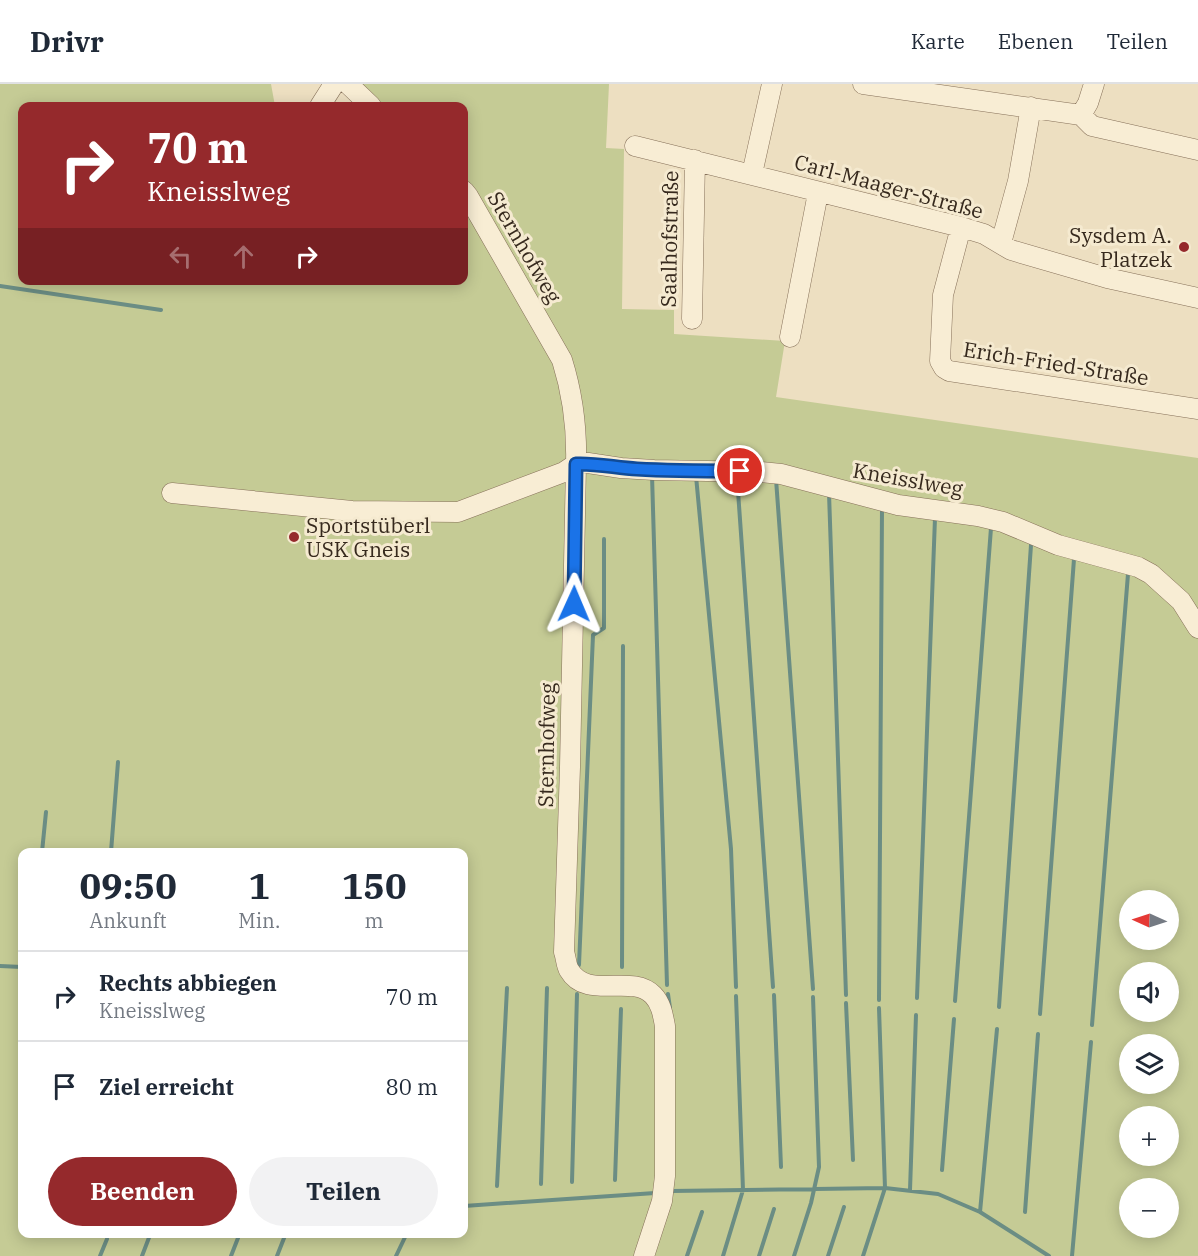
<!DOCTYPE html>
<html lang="de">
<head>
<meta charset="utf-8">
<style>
	body { margin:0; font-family:"IBM Plex Serif",serif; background:#f2f2f3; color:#1f2937; height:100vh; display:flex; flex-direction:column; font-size:22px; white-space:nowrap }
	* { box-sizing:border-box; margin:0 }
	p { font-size:20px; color:#747a83 }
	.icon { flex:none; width:33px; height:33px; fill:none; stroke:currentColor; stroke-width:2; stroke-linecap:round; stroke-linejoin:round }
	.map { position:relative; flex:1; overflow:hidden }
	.drawer { position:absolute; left:18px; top:764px; width:450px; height:390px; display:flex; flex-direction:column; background:#fff; border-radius:12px; box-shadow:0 3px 15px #0003 }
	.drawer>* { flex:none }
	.banner { position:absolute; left:18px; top:18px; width:450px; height:183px; border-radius:12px; box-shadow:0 3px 15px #0003; background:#95292c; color:#fff; overflow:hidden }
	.needle { width:39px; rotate:273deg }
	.fabs { position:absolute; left:1119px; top:806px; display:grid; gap:12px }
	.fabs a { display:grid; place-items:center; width:60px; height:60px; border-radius:50%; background:#fff; box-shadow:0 3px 15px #0003; font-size:30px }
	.pin { position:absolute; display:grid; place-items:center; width:51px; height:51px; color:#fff; margin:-26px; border:3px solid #fff; border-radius:50%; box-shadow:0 2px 6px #0007 }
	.me { position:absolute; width:66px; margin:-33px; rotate:1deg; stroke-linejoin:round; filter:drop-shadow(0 0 4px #0008) }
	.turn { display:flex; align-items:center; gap:21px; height:126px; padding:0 30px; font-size:27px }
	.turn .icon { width:78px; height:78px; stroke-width:2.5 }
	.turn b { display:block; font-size:42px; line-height:51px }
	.lanes { display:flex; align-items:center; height:57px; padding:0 30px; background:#0003; justify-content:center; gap:30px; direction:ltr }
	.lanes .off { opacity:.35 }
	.eta { display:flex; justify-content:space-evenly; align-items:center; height:102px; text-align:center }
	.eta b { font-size:36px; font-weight:700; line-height:42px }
	.cta { display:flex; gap:12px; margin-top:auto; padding:12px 30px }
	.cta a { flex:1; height:69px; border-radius:36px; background:#95292c; color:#fff; font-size:24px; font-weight:700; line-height:69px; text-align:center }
	.cta a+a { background:#f2f2f3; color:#1f2937 }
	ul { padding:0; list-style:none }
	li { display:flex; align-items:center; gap:18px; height:90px; padding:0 30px; border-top:2px solid #e0e1e3 }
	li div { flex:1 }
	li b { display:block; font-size:22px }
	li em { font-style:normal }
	header { display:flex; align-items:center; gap:36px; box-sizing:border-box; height:84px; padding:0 30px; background:#fff; border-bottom:2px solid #e0e1e3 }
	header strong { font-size:28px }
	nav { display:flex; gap:33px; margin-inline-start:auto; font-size:21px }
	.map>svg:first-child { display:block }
	.green { fill:#c5cb95; fill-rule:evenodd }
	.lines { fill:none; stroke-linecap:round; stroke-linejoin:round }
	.stream { stroke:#6b8d84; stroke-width:4 }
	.minor-casing { stroke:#867059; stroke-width:21 }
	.minor { stroke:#f8edd4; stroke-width:20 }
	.route-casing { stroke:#114b97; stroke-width:15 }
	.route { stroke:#1a73e8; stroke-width:10 }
	.poi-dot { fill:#95292c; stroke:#f5ead0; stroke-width:2 }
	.labels { text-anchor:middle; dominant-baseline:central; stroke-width:6; stroke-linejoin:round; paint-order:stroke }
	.street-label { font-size:21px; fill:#36291d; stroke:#f5ead0 }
	.poi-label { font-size:21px; fill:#36291d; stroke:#f5ead0; text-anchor:end }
</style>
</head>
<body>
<header>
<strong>Drivr</strong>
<nav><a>Karte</a><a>Ebenen</a><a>Teilen</a></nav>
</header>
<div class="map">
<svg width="1198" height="1172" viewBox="0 0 1198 1172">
	<rect width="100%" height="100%" fill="#eddfc1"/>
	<path class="green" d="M0,0H271L275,22H22V196H464V22H379L355,0H609L606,64L624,65L622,225L674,226V250L785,257L776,313L1198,374V1172H0ZM22,768H464V1149H22ZM1130,816H1168V855H1130ZM1130,888H1168V927H1130ZM1130,960H1168V999H1130ZM1130,1032H1168V1071H1130ZM1130,1104H1168V1143H1130Z"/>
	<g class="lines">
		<path class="stream" d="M0,202L161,226
			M652,391L667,901
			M696,392L731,765L736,903
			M737,393L773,903
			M776,395L813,905
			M829,409L846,911
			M42,768L46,728
			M111,768L118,678
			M579,881L593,551L604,544V455
			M0,882L22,883
			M622,883L623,562
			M668,910L670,924
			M774,911L781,1083
			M917,914L935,434
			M879,916L882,424
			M955,917L991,444
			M846,919L853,1076
			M999,923L1031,461
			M1040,930L1074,475
			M1092,941L1128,490
			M942,1086L954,935
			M615,1096L621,925
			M572,1098L577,910
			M541,1100L547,904
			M497,1102L507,904
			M910,1106L916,931
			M671,1107L885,1104L938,1110L980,1128L1049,1172
			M464,1122L655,1109V1106
			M980,1128L997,945
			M1025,1128L1038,950
			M100,1172L107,1155
			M142,1172L150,1151
			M231,1172L238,1154
			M277,1172L286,1149
			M396,1172L407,1149
			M687,1172L702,1128
			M723,1172L743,1106L736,912
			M759,1172L774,1125
			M794,1172L811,1119L819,1083L813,913
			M828,1172L844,1123
			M863,1172L885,1104L879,924
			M1072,1172L1091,958"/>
		<defs>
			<path id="minor" d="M348,0L371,22
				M863,0L1081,31L1092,42L1198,66
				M320,22L334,0
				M1081,31L1088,19L1094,0
				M635,62L961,143L984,150L1011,166L1107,194L1198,214
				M752,90L772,0
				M464,107L468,112L562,276C573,311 577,345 576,380L570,683L564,868C566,873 566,881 569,886C587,917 631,889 653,911C661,919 663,931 665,942V1092L662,1117L644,1172
				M961,143L943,211L940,277L944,284L949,287L1198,325
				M1001,159L1018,97L1031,23
				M692,235L695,76
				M790,253L818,109
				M172,409L352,427L458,428L564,388L576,380L588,379L621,384L654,386L761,388L781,390L898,421L978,432L1003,438L1058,461L1138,483L1151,490L1181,517L1198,544"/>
		</defs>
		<use href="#minor" class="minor-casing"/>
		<use href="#minor" class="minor"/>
	</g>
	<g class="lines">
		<defs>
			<path id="route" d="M574,520L576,380C596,379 617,384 637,385C671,387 705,387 740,387"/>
		</defs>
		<use href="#route" class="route-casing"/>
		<use href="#route" class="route"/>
	</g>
	<g class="poi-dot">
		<circle cx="1184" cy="163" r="6"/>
		<circle cx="294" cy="453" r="6"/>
	</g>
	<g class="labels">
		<g class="street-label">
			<text transform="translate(889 102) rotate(15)">Carl-Maager-Straße</text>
			<text transform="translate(669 155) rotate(-89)">Saalhofstraße</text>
			<text transform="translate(525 163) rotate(60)">Sternhofweg</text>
			<text transform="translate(1056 279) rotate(9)">Erich-Fried-Straße</text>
			<text transform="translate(908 395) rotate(10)">Kneisslweg</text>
			<text transform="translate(546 661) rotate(-89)">Sternhofweg</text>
		</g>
		<g class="poi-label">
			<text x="1172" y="151">Sysdem A.<tspan x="1172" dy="24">Platzek</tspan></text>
			<text x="306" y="441" text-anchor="start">Sportstüberl<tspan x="306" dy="24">USK Gneis</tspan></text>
		</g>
	</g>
</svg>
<div class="fabs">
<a><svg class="needle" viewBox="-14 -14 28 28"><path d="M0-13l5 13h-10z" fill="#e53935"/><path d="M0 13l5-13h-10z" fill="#747a83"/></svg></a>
<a><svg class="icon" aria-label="sound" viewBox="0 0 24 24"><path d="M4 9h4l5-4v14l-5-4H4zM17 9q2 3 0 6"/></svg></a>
<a><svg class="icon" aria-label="layers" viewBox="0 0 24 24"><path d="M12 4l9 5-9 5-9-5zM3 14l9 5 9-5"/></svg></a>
<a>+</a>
<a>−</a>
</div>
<div class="pin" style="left:740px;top:387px;background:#d93025"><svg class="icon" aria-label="arrive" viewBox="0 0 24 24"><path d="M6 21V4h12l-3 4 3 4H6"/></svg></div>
<svg class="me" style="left:574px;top:520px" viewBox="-20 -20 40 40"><path d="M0-17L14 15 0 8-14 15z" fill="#1a73e8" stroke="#fff" stroke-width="4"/></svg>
<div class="banner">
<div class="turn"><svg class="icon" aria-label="right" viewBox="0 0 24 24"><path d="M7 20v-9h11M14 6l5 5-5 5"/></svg><div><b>70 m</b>Kneisslweg</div></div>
<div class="lanes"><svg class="icon off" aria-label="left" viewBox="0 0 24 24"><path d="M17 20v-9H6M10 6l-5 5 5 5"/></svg><svg class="icon off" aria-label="ahead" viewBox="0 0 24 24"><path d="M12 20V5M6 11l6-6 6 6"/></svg><svg class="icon" aria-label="right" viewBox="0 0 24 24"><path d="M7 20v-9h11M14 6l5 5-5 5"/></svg></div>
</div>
<section class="drawer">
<div class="eta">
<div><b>09:50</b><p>Ankunft</p></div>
<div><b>1</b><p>Min.</p></div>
<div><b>150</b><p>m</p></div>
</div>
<ul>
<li><svg class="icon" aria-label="right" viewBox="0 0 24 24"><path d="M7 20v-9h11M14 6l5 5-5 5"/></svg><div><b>Rechts abbiegen</b><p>Kneisslweg</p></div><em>70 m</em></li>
<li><svg class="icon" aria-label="arrive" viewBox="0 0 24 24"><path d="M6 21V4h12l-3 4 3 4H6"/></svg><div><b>Ziel erreicht</b></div><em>80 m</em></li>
</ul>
<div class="cta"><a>Beenden</a><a>Teilen</a></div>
</section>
</div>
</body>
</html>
